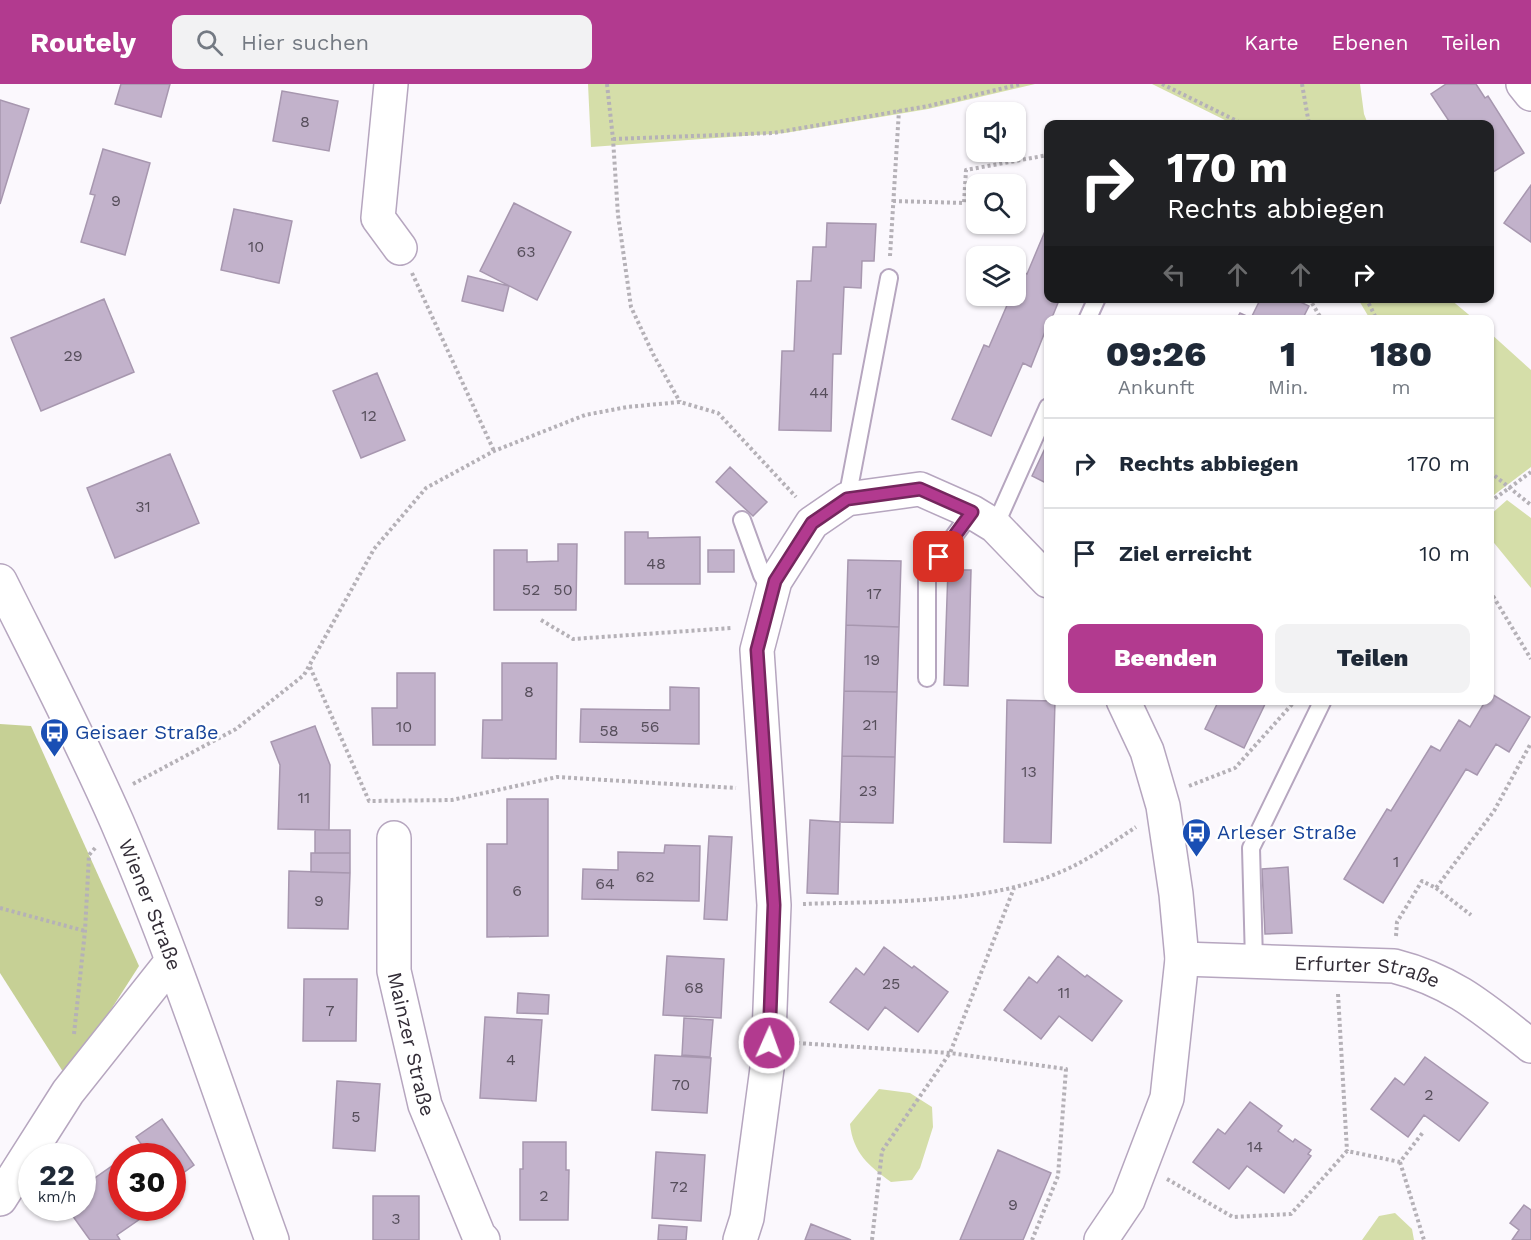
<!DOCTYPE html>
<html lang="de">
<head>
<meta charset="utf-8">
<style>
	body { margin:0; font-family:"Work Sans",sans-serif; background:#f2f2f3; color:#1f2937; height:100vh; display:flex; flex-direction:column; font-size:22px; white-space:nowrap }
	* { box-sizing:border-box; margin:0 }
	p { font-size:20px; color:#747a83 }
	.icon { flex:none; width:33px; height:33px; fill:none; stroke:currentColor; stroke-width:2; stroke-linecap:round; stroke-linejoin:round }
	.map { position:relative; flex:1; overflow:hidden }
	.drawer { position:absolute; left:1044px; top:231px; width:450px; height:390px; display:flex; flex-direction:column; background:#fff; border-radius:12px; box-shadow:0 2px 4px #0004 }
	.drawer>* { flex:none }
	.banner { position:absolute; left:1044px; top:36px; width:450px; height:183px; border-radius:12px; box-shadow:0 2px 4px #0004; background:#202124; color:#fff; overflow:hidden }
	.tools { position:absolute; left:966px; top:18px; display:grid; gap:12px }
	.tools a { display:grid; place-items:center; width:60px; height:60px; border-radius:12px; background:#fff; box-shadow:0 2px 4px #0004; font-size:30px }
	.speed { position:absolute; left:18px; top:1059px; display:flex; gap:12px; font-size:30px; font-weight:700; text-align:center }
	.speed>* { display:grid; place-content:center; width:78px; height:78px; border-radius:50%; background:#fff; box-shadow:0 2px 4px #0004; line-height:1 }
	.speed small { font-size:15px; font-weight:400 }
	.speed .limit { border:9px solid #d22; background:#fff; color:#111 }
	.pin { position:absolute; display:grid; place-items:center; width:51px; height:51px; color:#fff; margin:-26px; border-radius:12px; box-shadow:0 3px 9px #0006 }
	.me { position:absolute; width:66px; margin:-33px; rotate:2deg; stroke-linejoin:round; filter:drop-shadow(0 0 4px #0008) }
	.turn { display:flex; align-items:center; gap:21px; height:126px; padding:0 24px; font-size:27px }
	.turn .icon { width:78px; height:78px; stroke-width:2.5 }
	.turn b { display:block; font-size:42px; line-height:51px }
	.lanes { display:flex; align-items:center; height:57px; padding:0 24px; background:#0003; justify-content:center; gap:30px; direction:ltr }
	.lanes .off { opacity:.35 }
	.eta { display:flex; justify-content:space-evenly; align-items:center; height:102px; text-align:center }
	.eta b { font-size:36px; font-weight:800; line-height:42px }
	.primary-button { display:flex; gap:12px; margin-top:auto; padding:12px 24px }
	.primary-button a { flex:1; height:69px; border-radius:12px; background:#b23a8f; color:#fff; font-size:24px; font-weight:800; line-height:69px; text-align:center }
	.primary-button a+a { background:#f2f2f3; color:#1f2937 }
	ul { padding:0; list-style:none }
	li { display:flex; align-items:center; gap:18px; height:90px; padding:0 24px; border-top:2px solid #e0e1e3 }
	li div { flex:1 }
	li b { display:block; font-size:22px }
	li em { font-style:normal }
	header { display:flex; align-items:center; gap:36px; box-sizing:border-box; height:84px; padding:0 30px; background:#b23a8f; color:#fff }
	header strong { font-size:28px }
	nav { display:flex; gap:33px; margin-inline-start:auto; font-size:21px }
	.search { width:420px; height:54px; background:#f2f2f3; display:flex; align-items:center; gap:15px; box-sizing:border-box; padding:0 21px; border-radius:12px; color:#747a83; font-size:22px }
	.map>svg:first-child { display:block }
	.green { fill:#d5dea9 }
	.forest { fill:#c6d095 }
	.building { fill:#c2b2cb; stroke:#a797af; stroke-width:1.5 }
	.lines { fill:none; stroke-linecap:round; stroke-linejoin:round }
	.service-casing { stroke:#b6a6bf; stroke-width:20 }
	.minor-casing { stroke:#b6a6bf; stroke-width:36 }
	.path { stroke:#b5b1b7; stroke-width:4; stroke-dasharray:3 3; stroke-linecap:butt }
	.service { stroke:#fff; stroke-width:16 }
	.minor { stroke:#fff; stroke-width:33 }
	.route-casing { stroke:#74265d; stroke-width:15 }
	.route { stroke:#b23a8f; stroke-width:10 }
	.labels { text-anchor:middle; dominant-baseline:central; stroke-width:5; stroke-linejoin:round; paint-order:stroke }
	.number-label { font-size:16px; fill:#564e5b }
	.transit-label { font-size:20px; fill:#164399; stroke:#fff; text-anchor:start }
	.street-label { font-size:20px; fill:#322c36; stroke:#fff }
</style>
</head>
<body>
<header>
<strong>Routely</strong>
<div class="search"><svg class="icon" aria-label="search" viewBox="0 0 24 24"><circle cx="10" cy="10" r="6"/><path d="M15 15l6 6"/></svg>Hier suchen</div>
<nav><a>Karte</a><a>Ebenen</a><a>Teilen</a></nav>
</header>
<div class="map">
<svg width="1531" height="1156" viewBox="0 0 1531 1156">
	<rect width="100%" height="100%" fill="#fbf8fd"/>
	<path class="green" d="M588,0H1035L928,25L785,49L591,63Z
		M1152,0H1360L1364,30L1368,40H1233Z
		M1358,215H1450L1474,235H1370Z
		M1490,249L1531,286V383L1490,414Z
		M1507,416L1531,434V504L1490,454V431Z
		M879,1005L910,1009L932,1023L933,1043L920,1084L912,1096L891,1098C869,1082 853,1069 850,1040Z
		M1395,1129L1412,1145L1414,1156H1362L1379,1132Z"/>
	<path class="forest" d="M0,640L31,642L139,882L67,994L0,889Z"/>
	<path class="building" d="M121,0H170L161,33L115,20Z
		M1446,0H1476L1485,14L1488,12L1524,69L1490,90V40H1444L1449,37L1431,10Z
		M282,7L338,17L329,67L273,57Z
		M0,16L29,25L0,120Z
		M103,65L150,79L125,171L81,158L95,111L90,110Z
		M1531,101V158L1504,139Z
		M514,119L571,148L537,216L480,187Z
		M234,125L292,137L279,199L221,186Z
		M827,139L876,140L874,177H862L861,204L844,203L841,270H833L831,347L779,346L782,267H794L797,197H811L813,163H826Z
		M1048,140V214H1060L1051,236H1048V240L1031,283L1023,279L991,352L952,335L984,261L989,263L1011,212H1016V201L1021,187L1027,190Z
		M468,192L509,202L503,227L462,217Z
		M1261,214H1292L1309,222L1302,236H1236L1240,229L1251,234Z
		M104,215L134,288L41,327L11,254Z
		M377,289L405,356L361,374L333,307Z
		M1048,358V400L1032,392Z
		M170,370L199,439L115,474L87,404Z
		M730,383L767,418L753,432L716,398Z
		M625,448H648V454L700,453V500H625Z
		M558,460H577L576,526H494V466H527V478L558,477Z
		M708,466H734V488H708Z
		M848,476L901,477L899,543L846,541Z
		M948,486H971L968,602L944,601Z
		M846,541L899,543L897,608L844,607Z
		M502,579H557L556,675L482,674L483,636H502Z
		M397,589H435V661H373L372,624H397Z
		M670,603L699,604V660L580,658L581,625L670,626Z
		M844,607L897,608L895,673L842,672Z
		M1490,609L1530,633L1509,668L1496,660L1477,691L1466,685L1383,819L1344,795L1387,725L1391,727L1431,662L1440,667L1459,636L1470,643L1486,616H1490Z
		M1007,616L1055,617L1051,759L1004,758Z
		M1219,616H1267L1244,664L1205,645Z
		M315,642L330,681L329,746L278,745L280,681L271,658Z
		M842,672L895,673L893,739L840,738Z
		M507,715H548V852L487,853V760H507Z
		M810,736L840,738L838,810L807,809Z
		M315,746H350V769H315Z
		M709,752L732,753L727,836L704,835Z
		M665,761L700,762L699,817L582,815L583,785L618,786V768L664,769Z
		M311,769H350V789L311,788Z
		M1288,783L1292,849L1265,850L1262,785Z
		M289,787L350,789L348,845L288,844Z
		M884,863L912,884L914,882L948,908L918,948L885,923L868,946L830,918L856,884L864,891Z
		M667,872L724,875L721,934L663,931Z
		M1058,872L1085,893L1087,891L1122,917L1092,957L1059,932L1041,955L1004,926L1029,893L1037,899Z
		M304,895H357L356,957H303Z
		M518,909L549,911L548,930L517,929Z
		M485,933L542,936L536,1017L480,1014Z
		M684,934L713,936L710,973L682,971Z
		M655,971L711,974L707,1029L652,1026Z
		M1425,973L1488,1019L1459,1057L1424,1031L1408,1053L1371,1025L1395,994L1404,1001Z
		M337,997L380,1000L375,1067L333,1064Z
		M1250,1018L1282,1042L1278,1047L1293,1058L1295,1055L1311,1066L1308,1070L1311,1072L1284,1109L1247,1082L1229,1105L1193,1078L1218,1045L1225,1050Z
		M162,1035L194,1081L172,1097V1072H125L142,1061L136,1053Z
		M523,1058H566V1086H569L568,1136H520V1085H523Z
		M998,1066L1051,1089L1023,1156H960Z
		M656,1068L705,1071L701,1137L652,1134Z
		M122,1075V1124H156L117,1151L120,1156H90L67,1124H82V1112L87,1109L82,1103Z
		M373,1112H419V1156H373Z
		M1524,1121L1531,1126V1156H1512L1519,1146L1510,1139Z
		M811,1140L851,1156H805Z
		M659,1141L687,1143L686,1156H658Z"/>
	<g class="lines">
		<defs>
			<path id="service" d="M1087,236L1097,214
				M847,415L889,194
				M742,436L762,491L771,507
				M995,442L1048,323
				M927,594V488L972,428
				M1254,877L1251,764L1323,616"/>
			<g id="minor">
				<path d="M391,0L378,134L400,164"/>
				<path d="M1523,0L1531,10"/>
				<path id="s1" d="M0,497C40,577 81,656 117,738C176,875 222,1017 272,1156"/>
				<path id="s2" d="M394,754V887L425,1021L479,1152L483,1156"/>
				<path id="s3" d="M1182,875L1394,882C1453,897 1484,925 1531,962"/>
				<path d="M0,1115L68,1008L172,877"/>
				<path d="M740,1156L747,1134L768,977L774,821L757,566L775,497L812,439L847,415L920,405L972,428L995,442L1048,497"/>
				<path d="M1101,1156L1128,1116L1167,1014L1182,875L1176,810L1163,722L1147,667L1123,616"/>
			</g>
		</defs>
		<use href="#service" class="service-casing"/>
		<use href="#minor" class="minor-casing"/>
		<path class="path" d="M607,0L613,55L618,131L631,223L653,270L680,318
			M1162,0L1243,40
			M1302,0L1309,40
			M613,55L773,49L928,22L1021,0
			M893,117L964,119L966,86L1048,71
			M890,172L899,26
			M412,189L494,367
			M1309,214L1322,236
			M1366,214L1377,236
			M1490,388L1531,421
			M1490,418L1531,388
			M1490,507L1531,575
			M541,536L573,555L731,544
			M310,583L369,717L452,716L557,693L736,704
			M133,700L236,645L304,591L374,465L426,404L494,367L585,331L627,323L680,318L718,329L796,413
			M1189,702L1235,684L1295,617
			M1436,804L1471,831
			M803,820C885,817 989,821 1065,786C1090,775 1113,758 1136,743
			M0,824L85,847
			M1396,852L1397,838L1422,797L1436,804L1494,727L1531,659
			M1338,910L1347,1067
			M74,950L85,847L89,771L96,763
			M797,959L950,969L1066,985L1058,1092L1032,1156
			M1400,1078L1424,1156
			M1167,1095L1233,1133L1291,1130L1347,1067L1400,1078L1424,1047
			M872,1156L882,1067L950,969L1014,804"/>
		<use href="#service" class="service"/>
		<use href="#minor" class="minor"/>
	</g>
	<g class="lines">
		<defs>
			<path id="route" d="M769,959L774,821L757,566L775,497L812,439L847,415L920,405L972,428L939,473"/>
		</defs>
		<use href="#route" class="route-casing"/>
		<use href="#route" class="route"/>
	</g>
	<defs>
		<symbol id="bus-pin" viewBox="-11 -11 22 30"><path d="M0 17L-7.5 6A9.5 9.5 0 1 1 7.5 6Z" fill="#1a4fb4" stroke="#fff"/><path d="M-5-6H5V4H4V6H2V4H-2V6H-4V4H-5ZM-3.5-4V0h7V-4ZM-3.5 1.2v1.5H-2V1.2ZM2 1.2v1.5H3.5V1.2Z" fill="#fff"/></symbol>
	</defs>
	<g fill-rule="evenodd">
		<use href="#bus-pin" x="38" y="632" width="33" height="45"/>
		<use href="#bus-pin" x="1180" y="732" width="33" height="45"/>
	</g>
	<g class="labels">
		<g class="number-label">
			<text x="305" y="37">8</text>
			<text x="116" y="116">9</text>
			<text x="256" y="162">10</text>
			<text x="526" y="167">63</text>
			<text x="73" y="271">29</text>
			<text x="819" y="308">44</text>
			<text x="369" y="331">12</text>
			<text x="143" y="422">31</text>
			<text x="656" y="479">48</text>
			<text x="531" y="505">52</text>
			<text x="563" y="505">50</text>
			<text x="874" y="509">17</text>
			<text x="872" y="575">19</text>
			<text x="529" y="607">8</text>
			<text x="870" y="640">21</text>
			<text x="404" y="642">10</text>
			<text x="650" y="642">56</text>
			<text x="609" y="646">58</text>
			<text x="1029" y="687">13</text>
			<text x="868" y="706">23</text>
			<text x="304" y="713">11</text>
			<text x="1396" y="777">1</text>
			<text x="645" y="792">62</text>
			<text x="605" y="799">64</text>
			<text x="517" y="806">6</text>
			<text x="319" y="816">9</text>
			<text x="891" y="899">25</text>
			<text x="694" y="903">68</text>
			<text x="1064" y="908">11</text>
			<text x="330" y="926">7</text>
			<text x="511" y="975">4</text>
			<text x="681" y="1000">70</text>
			<text x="1429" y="1010">2</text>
			<text x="356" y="1032">5</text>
			<text x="1255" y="1062">14</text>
			<text x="679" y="1102">72</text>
			<text x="544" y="1111">2</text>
			<text x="1013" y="1120">9</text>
			<text x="396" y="1134">3</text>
		</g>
		<g class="transit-label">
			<text x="75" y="648">Geisaer Straße</text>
			<text x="1217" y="748">Arleser Straße</text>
		</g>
		<g class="street-label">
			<text stroke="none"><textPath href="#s1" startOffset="357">Wiener Straße</textPath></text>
			<text stroke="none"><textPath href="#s3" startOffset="186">Erfurter Straße</textPath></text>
			<text stroke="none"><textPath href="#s2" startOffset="208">Mainzer Straße</textPath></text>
		</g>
	</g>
</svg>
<div class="tools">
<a><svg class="icon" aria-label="sound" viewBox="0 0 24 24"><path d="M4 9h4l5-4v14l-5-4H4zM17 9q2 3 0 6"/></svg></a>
<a><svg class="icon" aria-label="search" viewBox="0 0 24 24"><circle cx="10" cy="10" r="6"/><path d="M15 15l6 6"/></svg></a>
<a><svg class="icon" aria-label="layers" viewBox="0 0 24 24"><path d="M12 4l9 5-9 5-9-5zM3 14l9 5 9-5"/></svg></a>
</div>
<div class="speed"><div>22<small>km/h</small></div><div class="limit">30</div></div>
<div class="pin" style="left:939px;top:473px;background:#d93025"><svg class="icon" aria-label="arrive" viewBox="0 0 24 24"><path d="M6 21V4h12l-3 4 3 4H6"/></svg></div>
<svg class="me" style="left:769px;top:959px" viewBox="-20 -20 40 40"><circle r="17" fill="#b23a8f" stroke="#fff" stroke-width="3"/><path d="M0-11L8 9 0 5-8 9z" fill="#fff"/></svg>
<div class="banner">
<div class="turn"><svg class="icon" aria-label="right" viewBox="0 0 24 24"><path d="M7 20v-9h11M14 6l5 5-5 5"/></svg><div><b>170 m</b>Rechts abbiegen</div></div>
<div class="lanes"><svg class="icon off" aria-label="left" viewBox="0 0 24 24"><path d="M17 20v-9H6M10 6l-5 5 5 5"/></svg><svg class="icon off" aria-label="ahead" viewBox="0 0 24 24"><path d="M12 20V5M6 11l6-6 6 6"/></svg><svg class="icon off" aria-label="ahead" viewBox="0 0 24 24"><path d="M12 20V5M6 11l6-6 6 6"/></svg><svg class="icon" aria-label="right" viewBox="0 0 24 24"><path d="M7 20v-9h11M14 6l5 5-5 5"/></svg></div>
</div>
<section class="drawer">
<div class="eta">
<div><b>09:26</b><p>Ankunft</p></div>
<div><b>1</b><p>Min.</p></div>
<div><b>180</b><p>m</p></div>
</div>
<ul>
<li><svg class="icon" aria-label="right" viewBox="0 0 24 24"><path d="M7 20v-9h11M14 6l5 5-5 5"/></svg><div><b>Rechts abbiegen</b></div><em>170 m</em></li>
<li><svg class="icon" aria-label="arrive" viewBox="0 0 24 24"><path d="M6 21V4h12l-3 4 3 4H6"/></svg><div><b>Ziel erreicht</b></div><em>10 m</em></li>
</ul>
<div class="primary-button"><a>Beenden</a><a>Teilen</a></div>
</section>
</div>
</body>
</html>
